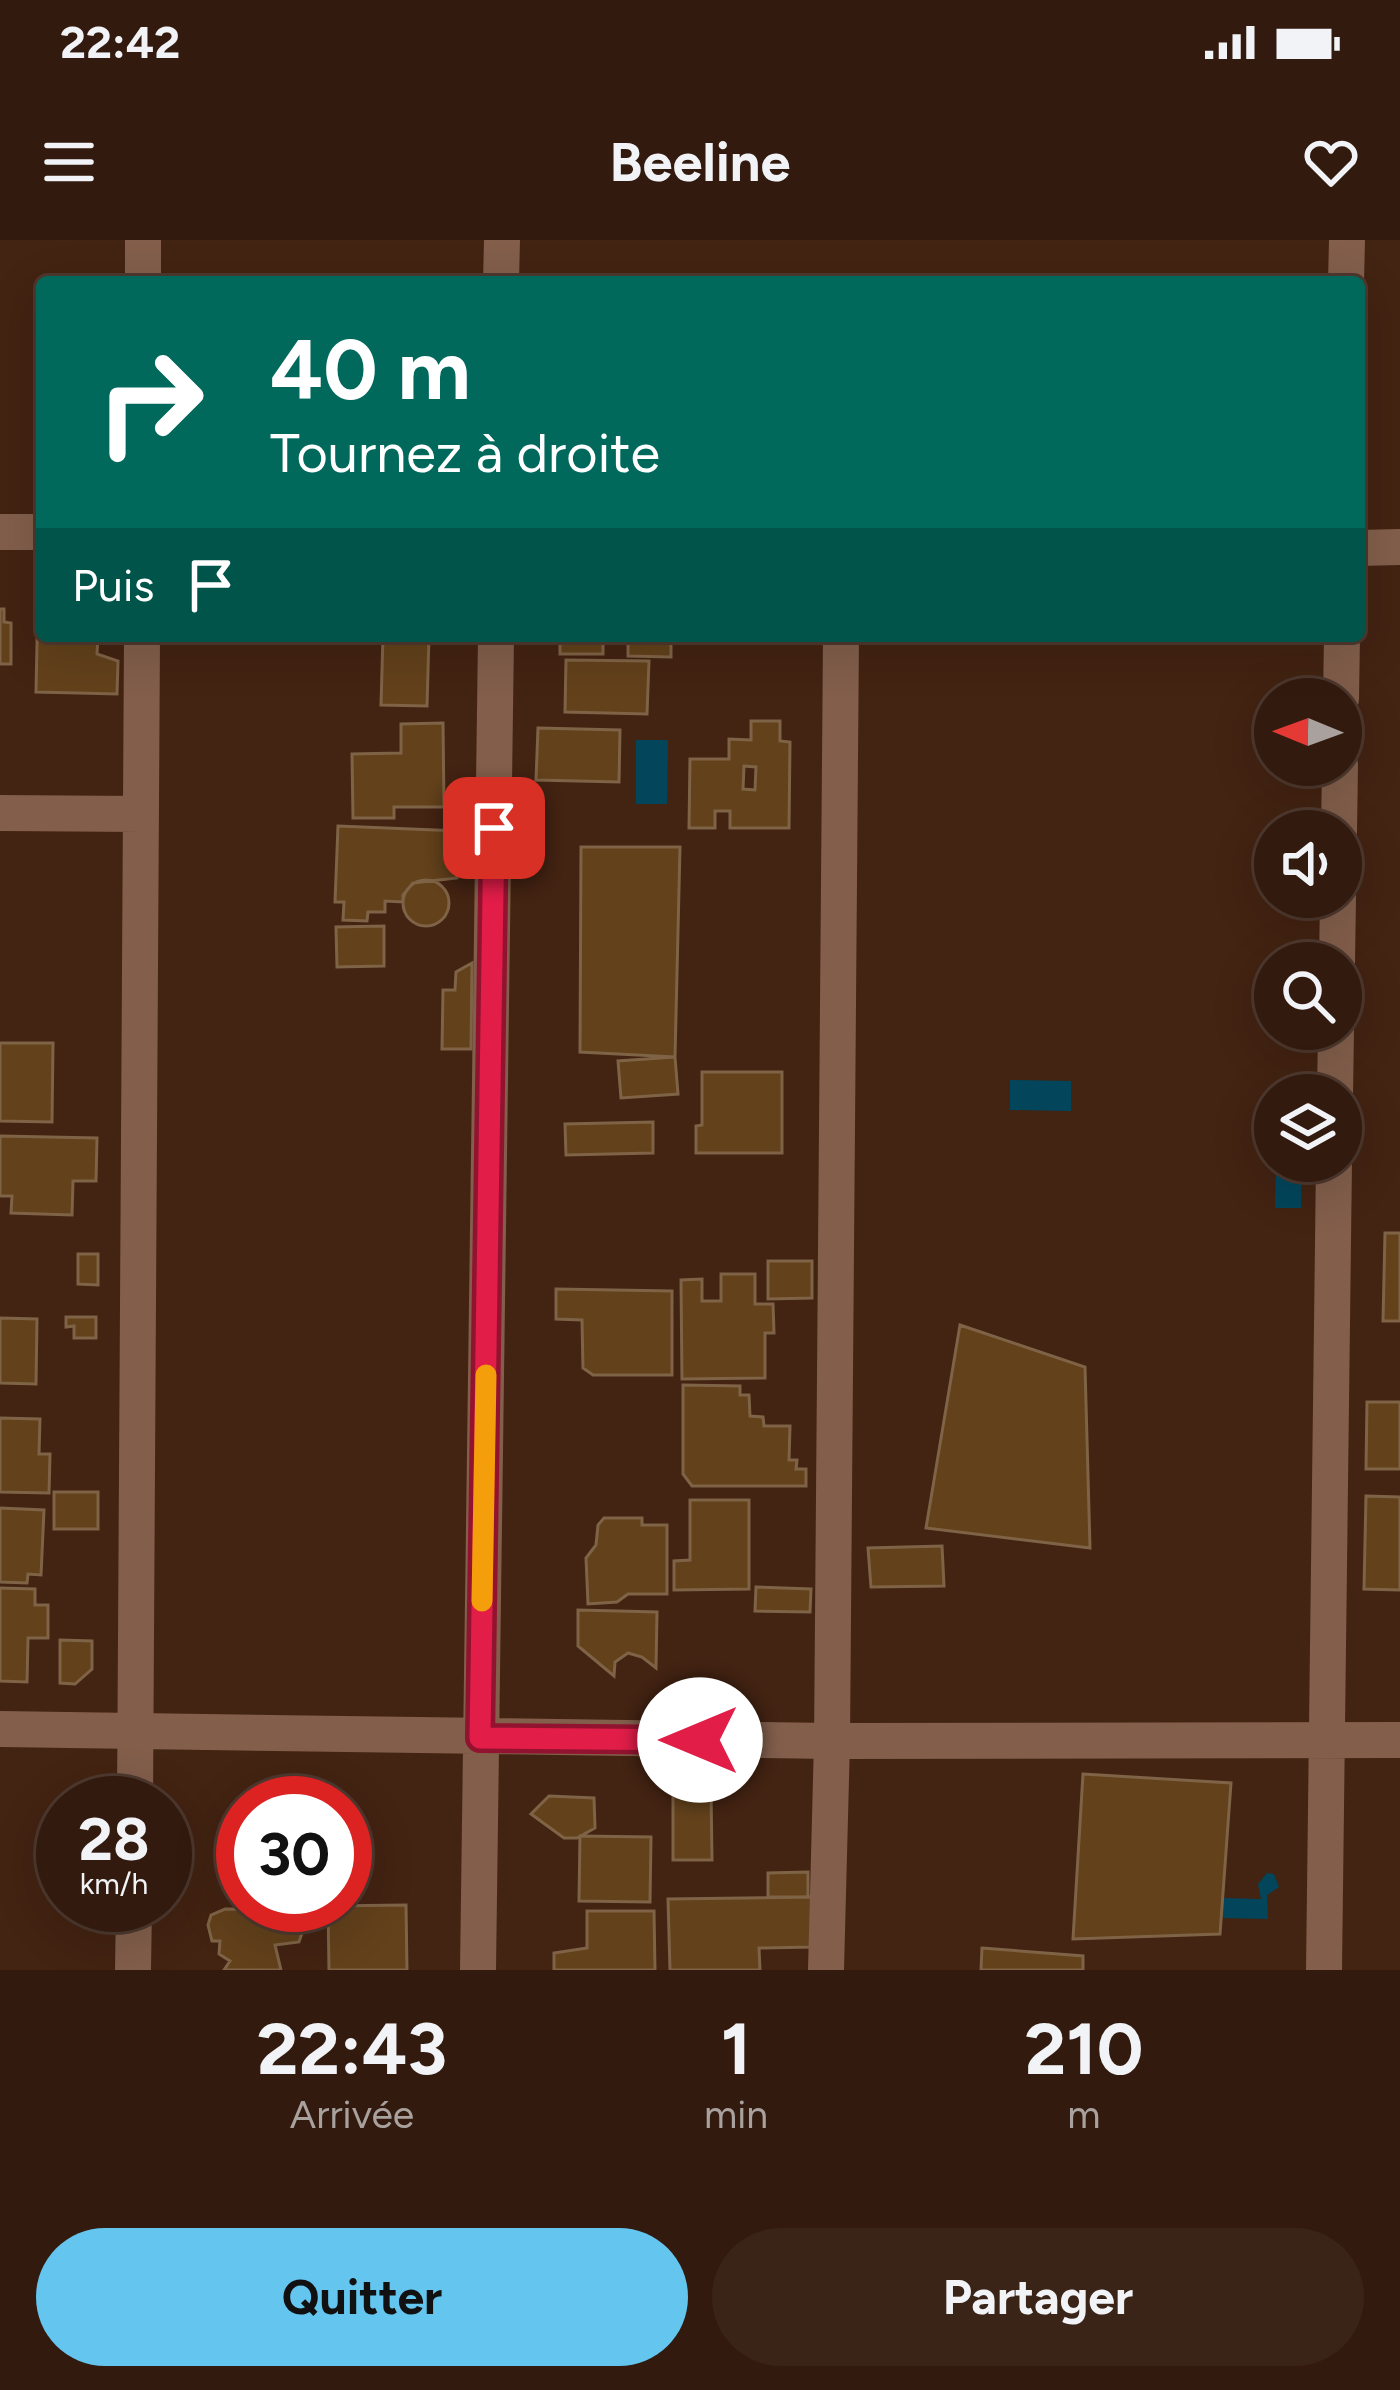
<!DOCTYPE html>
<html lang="fr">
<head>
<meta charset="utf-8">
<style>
	body { margin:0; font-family:Figtree,sans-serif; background:#3a2317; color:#f1f3f6; height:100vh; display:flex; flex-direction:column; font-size:45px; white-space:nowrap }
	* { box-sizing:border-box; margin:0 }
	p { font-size:39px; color:#a8a19e }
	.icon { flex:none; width:66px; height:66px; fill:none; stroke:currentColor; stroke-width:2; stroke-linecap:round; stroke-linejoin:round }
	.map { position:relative; height:1730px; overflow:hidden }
	.details { display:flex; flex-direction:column; background:#321a0e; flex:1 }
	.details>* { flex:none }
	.banner { position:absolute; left:36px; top:36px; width:1329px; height:366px; border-radius:12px; box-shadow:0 12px 48px #0002,0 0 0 3px #4d382e; background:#00695c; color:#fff; overflow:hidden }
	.needle { width:78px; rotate:271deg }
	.controls { position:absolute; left:1254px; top:438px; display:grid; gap:24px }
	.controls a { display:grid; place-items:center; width:108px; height:108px; border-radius:50%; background:#321a0e; box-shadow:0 12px 48px #0002,0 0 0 3px #4d382e; font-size:60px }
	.speed { position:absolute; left:36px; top:1536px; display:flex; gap:24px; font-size:60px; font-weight:700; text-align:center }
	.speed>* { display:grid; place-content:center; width:156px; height:156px; border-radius:50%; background:#321a0e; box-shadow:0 12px 48px #0002,0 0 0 3px #4d382e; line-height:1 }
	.speed small { font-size:30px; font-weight:400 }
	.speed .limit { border:18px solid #d22; background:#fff; color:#111 }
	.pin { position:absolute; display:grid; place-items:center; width:102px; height:102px; color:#fff; margin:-51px; border-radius:24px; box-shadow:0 6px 18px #0006 }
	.me { position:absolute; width:132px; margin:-66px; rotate:270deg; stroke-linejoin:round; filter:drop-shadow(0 0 9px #0008) }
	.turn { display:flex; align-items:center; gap:42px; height:252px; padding:0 36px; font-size:54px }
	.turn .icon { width:156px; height:156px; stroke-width:2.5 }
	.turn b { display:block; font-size:84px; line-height:102px }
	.then { display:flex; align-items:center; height:114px; padding:0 36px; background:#0003; gap:24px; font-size:45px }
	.eta { display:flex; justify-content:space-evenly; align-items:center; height:204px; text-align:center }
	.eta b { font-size:72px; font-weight:700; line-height:84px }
	.primary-button { display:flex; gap:24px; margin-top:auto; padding:24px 36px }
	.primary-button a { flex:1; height:138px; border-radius:72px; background:#64c5ee; color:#111; font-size:48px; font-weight:700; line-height:138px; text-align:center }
	.primary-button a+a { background:#3a2317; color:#f1f3f6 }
	.status { display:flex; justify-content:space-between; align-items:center; height:84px; padding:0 60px; background:#321a0e; direction:ltr }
	.status svg { height:33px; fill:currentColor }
	header { display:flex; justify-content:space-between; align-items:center; height:156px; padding:0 36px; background:#321a0e; font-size:54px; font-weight:700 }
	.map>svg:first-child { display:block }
	.water { fill:#03455b }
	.building { fill:#62411b; stroke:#7f6346; stroke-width:3; fill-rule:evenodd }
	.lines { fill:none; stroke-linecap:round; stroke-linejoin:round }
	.street { stroke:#825e4b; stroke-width:36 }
	.route-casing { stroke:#92132f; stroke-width:30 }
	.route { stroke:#e11d48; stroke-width:21 }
	.slow { stroke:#f59e0b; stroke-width:21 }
</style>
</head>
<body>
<div class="status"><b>22:42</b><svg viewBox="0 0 49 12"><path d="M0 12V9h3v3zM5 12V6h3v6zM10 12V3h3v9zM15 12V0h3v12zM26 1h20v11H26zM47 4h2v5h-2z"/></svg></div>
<header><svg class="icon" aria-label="menu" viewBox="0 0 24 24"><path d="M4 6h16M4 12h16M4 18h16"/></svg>Beeline<svg class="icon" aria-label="heart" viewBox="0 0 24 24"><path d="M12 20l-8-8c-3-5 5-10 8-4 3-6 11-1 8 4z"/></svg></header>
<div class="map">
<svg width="1400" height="1730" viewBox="0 0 1400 1730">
	<rect width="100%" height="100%" fill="#432312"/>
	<path class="water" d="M636,500H668L667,564H636Z
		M1010,840L1071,841V871L1010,870Z
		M1276,921H1302L1301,968H1275Z
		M1267,1633L1274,1634L1279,1647L1267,1655L1268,1679L1223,1678V1658L1261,1659L1258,1644Z"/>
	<path class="building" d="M38,357L42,358V396H98L97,414L118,421L117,454L36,452Z
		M0,369H4V382L11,383V424H0Z
		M383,396H429L427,466L381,465Z
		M560,396H603V414H560Z
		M628,396H671V417L628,416Z
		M566,420L649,421L647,474L565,472Z
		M751,481H780V501L790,502L789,588H730V571H715V588H689L690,519H729V499L751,500ZM744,526L756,527L755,550L743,549Z
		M443,483L444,567H394V578H353L352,514L401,513V484Z
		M538,488L620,490L619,542L536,540Z
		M338,586L459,591L457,638L413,643L403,655V662L385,661V672H368L367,681L343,680L344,662H335Z
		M581,607H680L675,817L580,812Z
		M403 663a23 23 0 1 1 46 0a23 23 0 1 1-46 0Z
		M384,686V726L337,727L336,687Z
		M472,723L471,809H442L443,750H455L456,732Z
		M0,803H53L52,882L0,881Z
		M675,817L678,854L621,858L618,821Z
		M702,832H782V913H696V886L702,885Z
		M653,882V913L566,915L565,884Z
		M0,896L97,898L96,941H73L72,975L11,973L12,956H0Z
		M1385,993H1400V1081H1383Z
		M78,1014H98V1045L78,1044Z
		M768,1021H812V1058L768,1059Z
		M721,1034H755V1064H773L774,1093H765V1138L682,1139L681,1040L702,1039V1061H721Z
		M556,1049L672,1051V1135H593L583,1128L582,1080L556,1079Z
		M66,1077H96V1098H74V1086L66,1087Z
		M0,1078L37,1079L36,1144L0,1143Z
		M960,1085L1085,1127L1090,1308L926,1288Z
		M683,1145L740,1146V1155H749L750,1176L763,1177L764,1186H790L789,1220H797L796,1229H806V1246H692L683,1234Z
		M1367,1162H1400V1229H1366Z
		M0,1178L40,1179L39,1214H50L49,1253L0,1252Z
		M54,1252H98V1289H54Z
		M1366,1256L1400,1257V1350L1364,1349Z
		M690,1260H749V1349L674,1350V1321L690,1320Z
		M0,1268L44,1270L41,1335L28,1334L27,1343L0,1342Z
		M604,1278H642V1285H667V1354H628L617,1362L588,1364L586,1318L596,1305L598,1285Z
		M942,1306L944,1346L871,1347L868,1308Z
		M756,1347L811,1349L810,1372L755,1371Z
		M0,1348L35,1349V1365H48V1398H28L27,1442L0,1441Z
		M578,1370L657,1372L656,1428L642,1417L628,1413L615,1422L614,1436L578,1406Z
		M60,1400L92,1401V1429L75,1444L60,1443Z
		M1083,1534L1231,1543L1220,1694L1073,1699Z
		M673,1549H711L712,1620H673Z
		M549,1556L594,1558L595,1588L577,1598H564L531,1574Z
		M580,1596L651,1597L650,1662L579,1661Z
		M808,1632V1657H768V1633Z
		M812,1657L813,1707L759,1708L760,1730H670L668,1659Z
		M406,1665L407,1730H329L328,1666Z
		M225,1669L310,1670L299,1702L275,1705L281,1730H224L230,1721L219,1714L220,1701H212L208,1685L211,1675Z
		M587,1671H654L655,1730H554V1713L587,1708Z
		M982,1708L1083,1716V1730H981Z"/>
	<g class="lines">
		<path class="street" d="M143,42V0
			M501,42L502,0
			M1346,42L1347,0
			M0,292H42
			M1359,308L1400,307
			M1341,459L1342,396
			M0,573L141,574
			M1339,591L1340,525
			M1337,723L1338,657
			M1335,855L1336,789
			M0,1489L832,1501L1400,1500
			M135,1563L142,396
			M133,1730L134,1665
			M478,1730L496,396
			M826,1730L832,1501L841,396
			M1324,1730L1334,921"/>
	</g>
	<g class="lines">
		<defs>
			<path id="route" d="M494,588L480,1498L700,1500"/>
		</defs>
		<use href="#route" class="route-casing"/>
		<use href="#route" class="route"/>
		<path class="slow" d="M482,1361L486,1135"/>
	</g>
</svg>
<div class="controls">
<a><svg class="needle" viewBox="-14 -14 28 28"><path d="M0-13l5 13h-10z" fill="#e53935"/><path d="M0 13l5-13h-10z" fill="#a8a19e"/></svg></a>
<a><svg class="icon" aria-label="sound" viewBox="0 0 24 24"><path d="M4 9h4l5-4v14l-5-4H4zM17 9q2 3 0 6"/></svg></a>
<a><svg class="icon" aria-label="search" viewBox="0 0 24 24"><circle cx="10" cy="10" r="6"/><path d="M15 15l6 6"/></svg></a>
<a><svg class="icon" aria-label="layers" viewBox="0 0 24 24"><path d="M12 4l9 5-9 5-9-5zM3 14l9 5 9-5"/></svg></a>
</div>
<div class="speed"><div>28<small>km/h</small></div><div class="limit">30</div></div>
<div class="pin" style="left:494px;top:588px;background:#d93025"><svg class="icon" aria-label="arrive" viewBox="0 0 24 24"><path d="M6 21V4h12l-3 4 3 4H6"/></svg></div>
<svg class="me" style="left:700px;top:1500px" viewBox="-20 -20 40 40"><circle r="19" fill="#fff"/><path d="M0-13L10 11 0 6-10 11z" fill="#e11d48"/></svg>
<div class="banner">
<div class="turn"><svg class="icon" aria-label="right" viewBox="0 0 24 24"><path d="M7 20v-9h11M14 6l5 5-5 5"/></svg><div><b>40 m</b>Tournez à droite</div></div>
<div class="then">Puis<svg class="icon" aria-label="arrive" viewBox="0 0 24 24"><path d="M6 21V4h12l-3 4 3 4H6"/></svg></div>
</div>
</div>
<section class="details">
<div class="eta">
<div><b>22:43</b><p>Arrivée</p></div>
<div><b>1</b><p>min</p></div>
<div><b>210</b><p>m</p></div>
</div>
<div class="primary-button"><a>Quitter</a><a>Partager</a></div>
</section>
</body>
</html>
